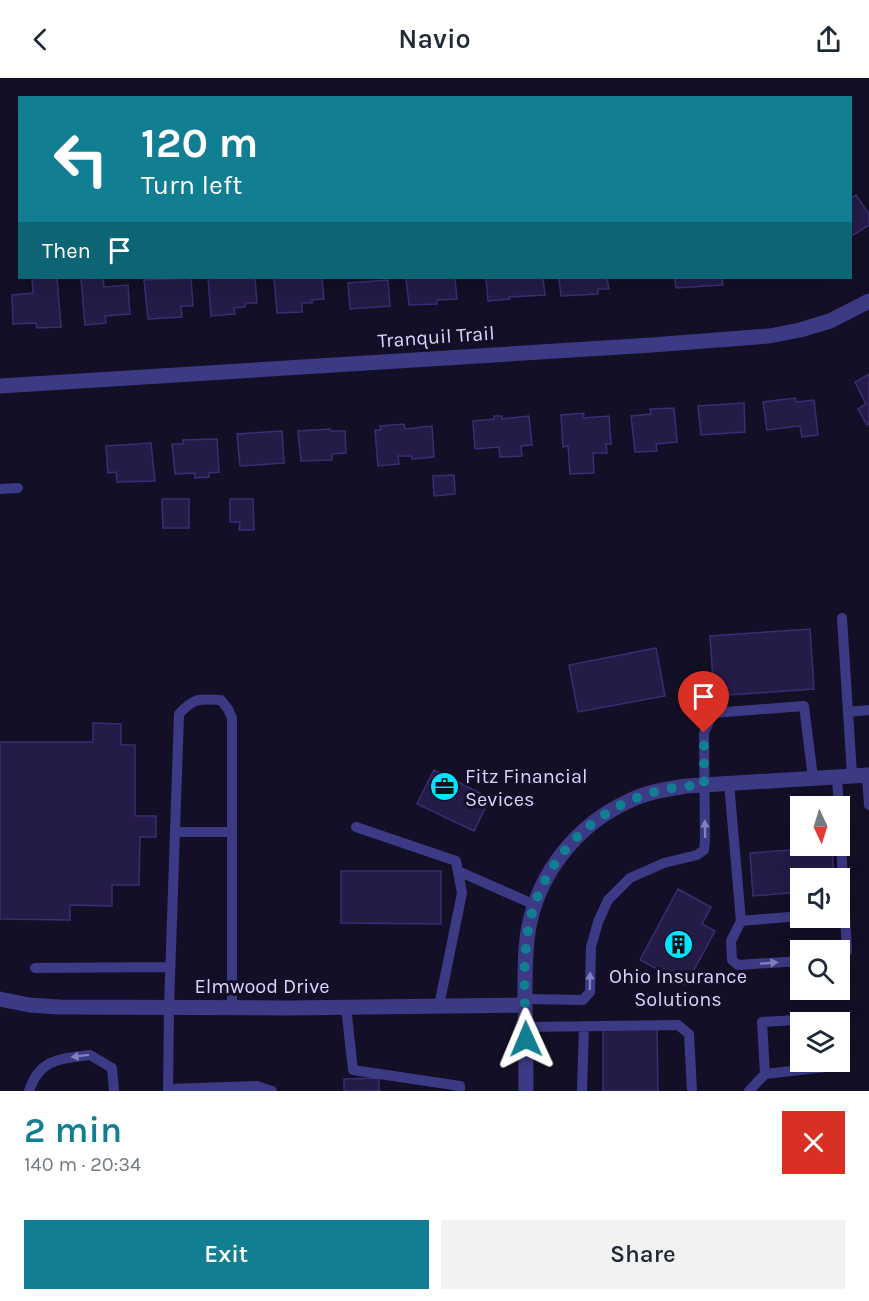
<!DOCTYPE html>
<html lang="en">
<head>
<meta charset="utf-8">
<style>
	body { margin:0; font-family:Karla,sans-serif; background:#f2f2f3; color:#1f2937; height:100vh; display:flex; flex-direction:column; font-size:22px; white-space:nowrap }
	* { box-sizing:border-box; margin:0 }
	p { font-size:20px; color:#747a83 }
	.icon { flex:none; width:33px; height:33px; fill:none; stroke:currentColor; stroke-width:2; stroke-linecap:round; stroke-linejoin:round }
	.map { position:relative; height:1013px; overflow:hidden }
	.details { display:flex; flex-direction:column; background:#fff; flex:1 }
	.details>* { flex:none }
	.hud { position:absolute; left:18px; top:18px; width:834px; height:183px; border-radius:0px; box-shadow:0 6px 24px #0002; background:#117e91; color:#fff; overflow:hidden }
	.needle { width:39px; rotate:176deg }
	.controls { position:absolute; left:790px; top:718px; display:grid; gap:12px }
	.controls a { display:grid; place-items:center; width:60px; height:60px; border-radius:0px; background:#fff; box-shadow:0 6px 24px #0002; font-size:30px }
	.pin { position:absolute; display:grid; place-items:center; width:51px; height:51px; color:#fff; margin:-62px -26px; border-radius:50% 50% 50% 0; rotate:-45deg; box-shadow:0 0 6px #0007 }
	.pin .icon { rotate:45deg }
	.me { position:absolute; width:66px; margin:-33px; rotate:359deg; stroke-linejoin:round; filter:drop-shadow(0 0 4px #0008) }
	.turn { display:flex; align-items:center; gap:21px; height:126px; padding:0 24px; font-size:27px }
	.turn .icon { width:78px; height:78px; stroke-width:2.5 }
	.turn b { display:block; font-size:42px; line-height:51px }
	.then { display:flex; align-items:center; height:57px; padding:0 24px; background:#0003; gap:12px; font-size:22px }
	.round { display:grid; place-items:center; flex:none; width:63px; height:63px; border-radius:0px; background:#f2f2f3 }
	.headline { display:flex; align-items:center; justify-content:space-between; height:102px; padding:0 24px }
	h1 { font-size:36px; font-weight:600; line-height:45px; color:#117e91 }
	.cta { display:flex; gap:12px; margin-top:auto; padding:12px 24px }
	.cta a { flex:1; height:69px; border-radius:0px; background:#117e91; color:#fff; font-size:24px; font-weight:600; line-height:69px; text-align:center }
	.cta a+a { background:#f2f2f3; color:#1f2937 }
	header { display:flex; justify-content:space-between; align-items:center; height:78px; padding:0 24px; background:#fff; font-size:27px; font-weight:600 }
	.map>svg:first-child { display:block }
	.building { fill:#241b47; stroke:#3b2d73; stroke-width:1.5 }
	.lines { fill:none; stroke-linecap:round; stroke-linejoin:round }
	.service { stroke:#3d3a85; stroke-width:10 }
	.minor { stroke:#3d3a85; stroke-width:15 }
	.oneway { fill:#837fbc }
	.route { stroke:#117e91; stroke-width:10; stroke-dasharray:0 18 }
	.labels { text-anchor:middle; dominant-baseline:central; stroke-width:6; stroke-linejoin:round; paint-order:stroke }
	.street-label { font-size:20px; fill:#d9d4ff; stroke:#130f26 }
	.poi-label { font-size:20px; fill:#d9d4ff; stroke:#130f26; text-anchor:start }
</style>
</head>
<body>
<header><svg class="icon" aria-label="back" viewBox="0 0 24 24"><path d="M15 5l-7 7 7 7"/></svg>Navio<svg class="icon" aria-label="share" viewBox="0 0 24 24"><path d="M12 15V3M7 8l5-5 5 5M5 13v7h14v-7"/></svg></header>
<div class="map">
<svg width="869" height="1013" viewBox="0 0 869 1013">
	<rect width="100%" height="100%" fill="#130f26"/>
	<path class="building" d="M856,117L869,136V147L850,159V121Z
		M32,200H57L61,249L37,250L36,245L13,246L12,217L33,215Z
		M81,200H103L104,209L128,207L130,236L105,238L106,245L85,247Z
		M191,200L193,228H181L182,239L148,241L144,202Z
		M208,200H255L257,225H246L245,229L234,230L235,236L211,238Z
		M274,200H322L324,221L312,222V225H302V234L277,235Z
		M406,200H455L457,221L437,222V226L409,227Z
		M486,200H543L545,217L509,219L510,221L488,223Z
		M559,200H607L609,211H598V216L561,218Z
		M675,200H722L723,207L676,210Z
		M388,202L390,228L350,231L348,205Z
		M869,296V346L867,347L858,331L866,326L855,304Z
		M795,320L796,324L814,322L818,357L802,359L800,348L767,352L763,324Z
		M744,325L745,354L701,357L698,328Z
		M674,330L677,364L656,366L657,373L635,374L631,338L651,336L650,331Z
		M584,335L583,340L609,338L611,366H606L607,375H593L594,395L570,396L568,368L563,369L561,337Z
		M494,338H502V341L529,338L532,367L521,368L522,378L500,379L499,369L475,371L473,343L494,341Z
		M404,346L405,351L432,348L434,379L412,381V378H398L399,386L378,388L375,352H381L380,348Z
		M330,351L331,353H345L346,375L332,376V382L301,383L298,353Z
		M282,353L284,385L240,388L237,356Z
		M217,361L219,394L209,395V399L195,400V395L175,396L172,366H183V362Z
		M151,365L155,403L117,404L116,394L108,395L106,368Z
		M454,397L455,416L434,418L433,398Z
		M162,421H189V450H163Z
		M230,421H253L254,452H239L240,444H230Z
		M810,551L814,611L714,618L710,558Z
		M656,570L665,618L578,634L569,587Z
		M93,645L121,646V667H135V738H156V759H140L139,807H112V828L70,827V842L0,841V664H93Z
		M434,692L490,720L474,753L417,726Z
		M832,769L834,801H801V814L753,818L750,775Z
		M341,793H441V846L341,845Z
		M678,811L711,829L702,846L715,853L686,907L640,882Z
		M603,951H657L658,1013H603Z
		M379,1000V1013H344V1001Z"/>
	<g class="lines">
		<path class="service" d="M0,411L18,410
			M842,540L848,634
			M852,697L848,634L869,632
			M867,697L869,727
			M837,699L839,729
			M729,705L741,843L731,863L732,882L738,887L801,883
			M356,749L456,783L462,815L439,928
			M840,749L847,873L840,880
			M175,754H232
			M458,793L535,827
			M741,843L801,838
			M35,890L170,889
			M525,921L583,922L590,914L591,869L598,844L608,822L630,800L664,785L697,777L704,772L705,763L704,655L713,635L804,628L813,700
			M346,929L353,992L460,1008V1013
			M526,949L678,947L689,956L692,1013
			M765,996L762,944L813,941L814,945
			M168,1011L257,1008L272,1013
			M29,1013C40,980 60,981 90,977L112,990L114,1013
			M168,1013L169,929L179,636C194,619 200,621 221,622L228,631L232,640V930
			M582,1013L584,948
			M749,1013L765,996L827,989L825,984"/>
		<path class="minor" d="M0,308L652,267L769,258L800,252L830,243L869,223
			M0,921L29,927L59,929L288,930L525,927
			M526,1013C526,979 525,945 525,912C525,890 525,869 529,848C540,793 578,746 629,723C647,714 667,711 686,708L869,697"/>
	</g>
	<defs><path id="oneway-solid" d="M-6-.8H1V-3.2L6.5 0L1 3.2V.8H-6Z" transform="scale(1.5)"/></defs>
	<g class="oneway">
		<use href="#oneway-solid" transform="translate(705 751) rotate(-91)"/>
		<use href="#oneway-solid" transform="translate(769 885) rotate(-4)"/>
		<use href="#oneway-solid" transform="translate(590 903) rotate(-89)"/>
		<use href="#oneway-solid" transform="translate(80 978) rotate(173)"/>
	</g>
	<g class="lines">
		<path class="route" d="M526,961C525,924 522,884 529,847C543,781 593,730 658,713C673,709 689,708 704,707V655"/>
	</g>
	<defs>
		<symbol id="office-disc" viewBox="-11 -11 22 22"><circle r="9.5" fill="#00e5ff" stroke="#130f26"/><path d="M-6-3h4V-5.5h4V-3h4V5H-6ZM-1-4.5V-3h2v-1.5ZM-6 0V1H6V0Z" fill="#111"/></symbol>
		<symbol id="building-disc" viewBox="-11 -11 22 22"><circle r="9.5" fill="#00e5ff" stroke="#130f26"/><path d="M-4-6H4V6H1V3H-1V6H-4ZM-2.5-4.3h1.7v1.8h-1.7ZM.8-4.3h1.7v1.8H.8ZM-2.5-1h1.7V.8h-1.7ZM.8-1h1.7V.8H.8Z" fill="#111"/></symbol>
	</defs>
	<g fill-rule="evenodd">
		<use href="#office-disc" x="428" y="692" width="33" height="33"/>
		<use href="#building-disc" x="662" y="850" width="33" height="33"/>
	</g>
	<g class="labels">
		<g class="street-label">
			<text transform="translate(436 259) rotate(-4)">Tranquil Trail</text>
			<text x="262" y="908">Elmwood Drive</text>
		</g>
		<g class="poi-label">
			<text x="465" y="698">Fitz Financial<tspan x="465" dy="23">Sevices</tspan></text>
			<text x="678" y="898" text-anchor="middle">Ohio Insurance<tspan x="678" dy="23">Solutions</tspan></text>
		</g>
	</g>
</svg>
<div class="controls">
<a><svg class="needle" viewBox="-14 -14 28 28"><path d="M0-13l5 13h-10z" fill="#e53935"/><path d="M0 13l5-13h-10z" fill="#747a83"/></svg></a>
<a><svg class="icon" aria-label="sound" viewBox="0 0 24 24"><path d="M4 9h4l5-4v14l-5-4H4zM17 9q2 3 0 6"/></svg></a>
<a><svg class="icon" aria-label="search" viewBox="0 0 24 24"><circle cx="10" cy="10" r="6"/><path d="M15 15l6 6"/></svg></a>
<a><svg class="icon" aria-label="layers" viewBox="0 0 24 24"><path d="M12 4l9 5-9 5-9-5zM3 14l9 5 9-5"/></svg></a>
</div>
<div class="pin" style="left:704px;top:655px;background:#d93025"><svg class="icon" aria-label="arrive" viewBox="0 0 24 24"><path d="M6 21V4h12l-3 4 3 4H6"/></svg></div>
<svg class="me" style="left:526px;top:961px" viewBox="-20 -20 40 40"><path d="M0-17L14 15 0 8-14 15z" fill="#117e91" stroke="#fff" stroke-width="4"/></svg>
<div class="hud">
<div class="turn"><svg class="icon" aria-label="left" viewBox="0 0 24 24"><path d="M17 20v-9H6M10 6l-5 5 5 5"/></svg><div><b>120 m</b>Turn left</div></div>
<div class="then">Then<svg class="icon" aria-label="arrive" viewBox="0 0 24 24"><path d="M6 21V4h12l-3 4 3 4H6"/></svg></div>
</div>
</div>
<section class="details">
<div class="headline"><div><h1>2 min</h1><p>140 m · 20:34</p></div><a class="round" style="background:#d93025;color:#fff"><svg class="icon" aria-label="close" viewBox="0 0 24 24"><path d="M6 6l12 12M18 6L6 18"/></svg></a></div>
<div class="cta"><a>Exit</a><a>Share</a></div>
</section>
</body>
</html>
